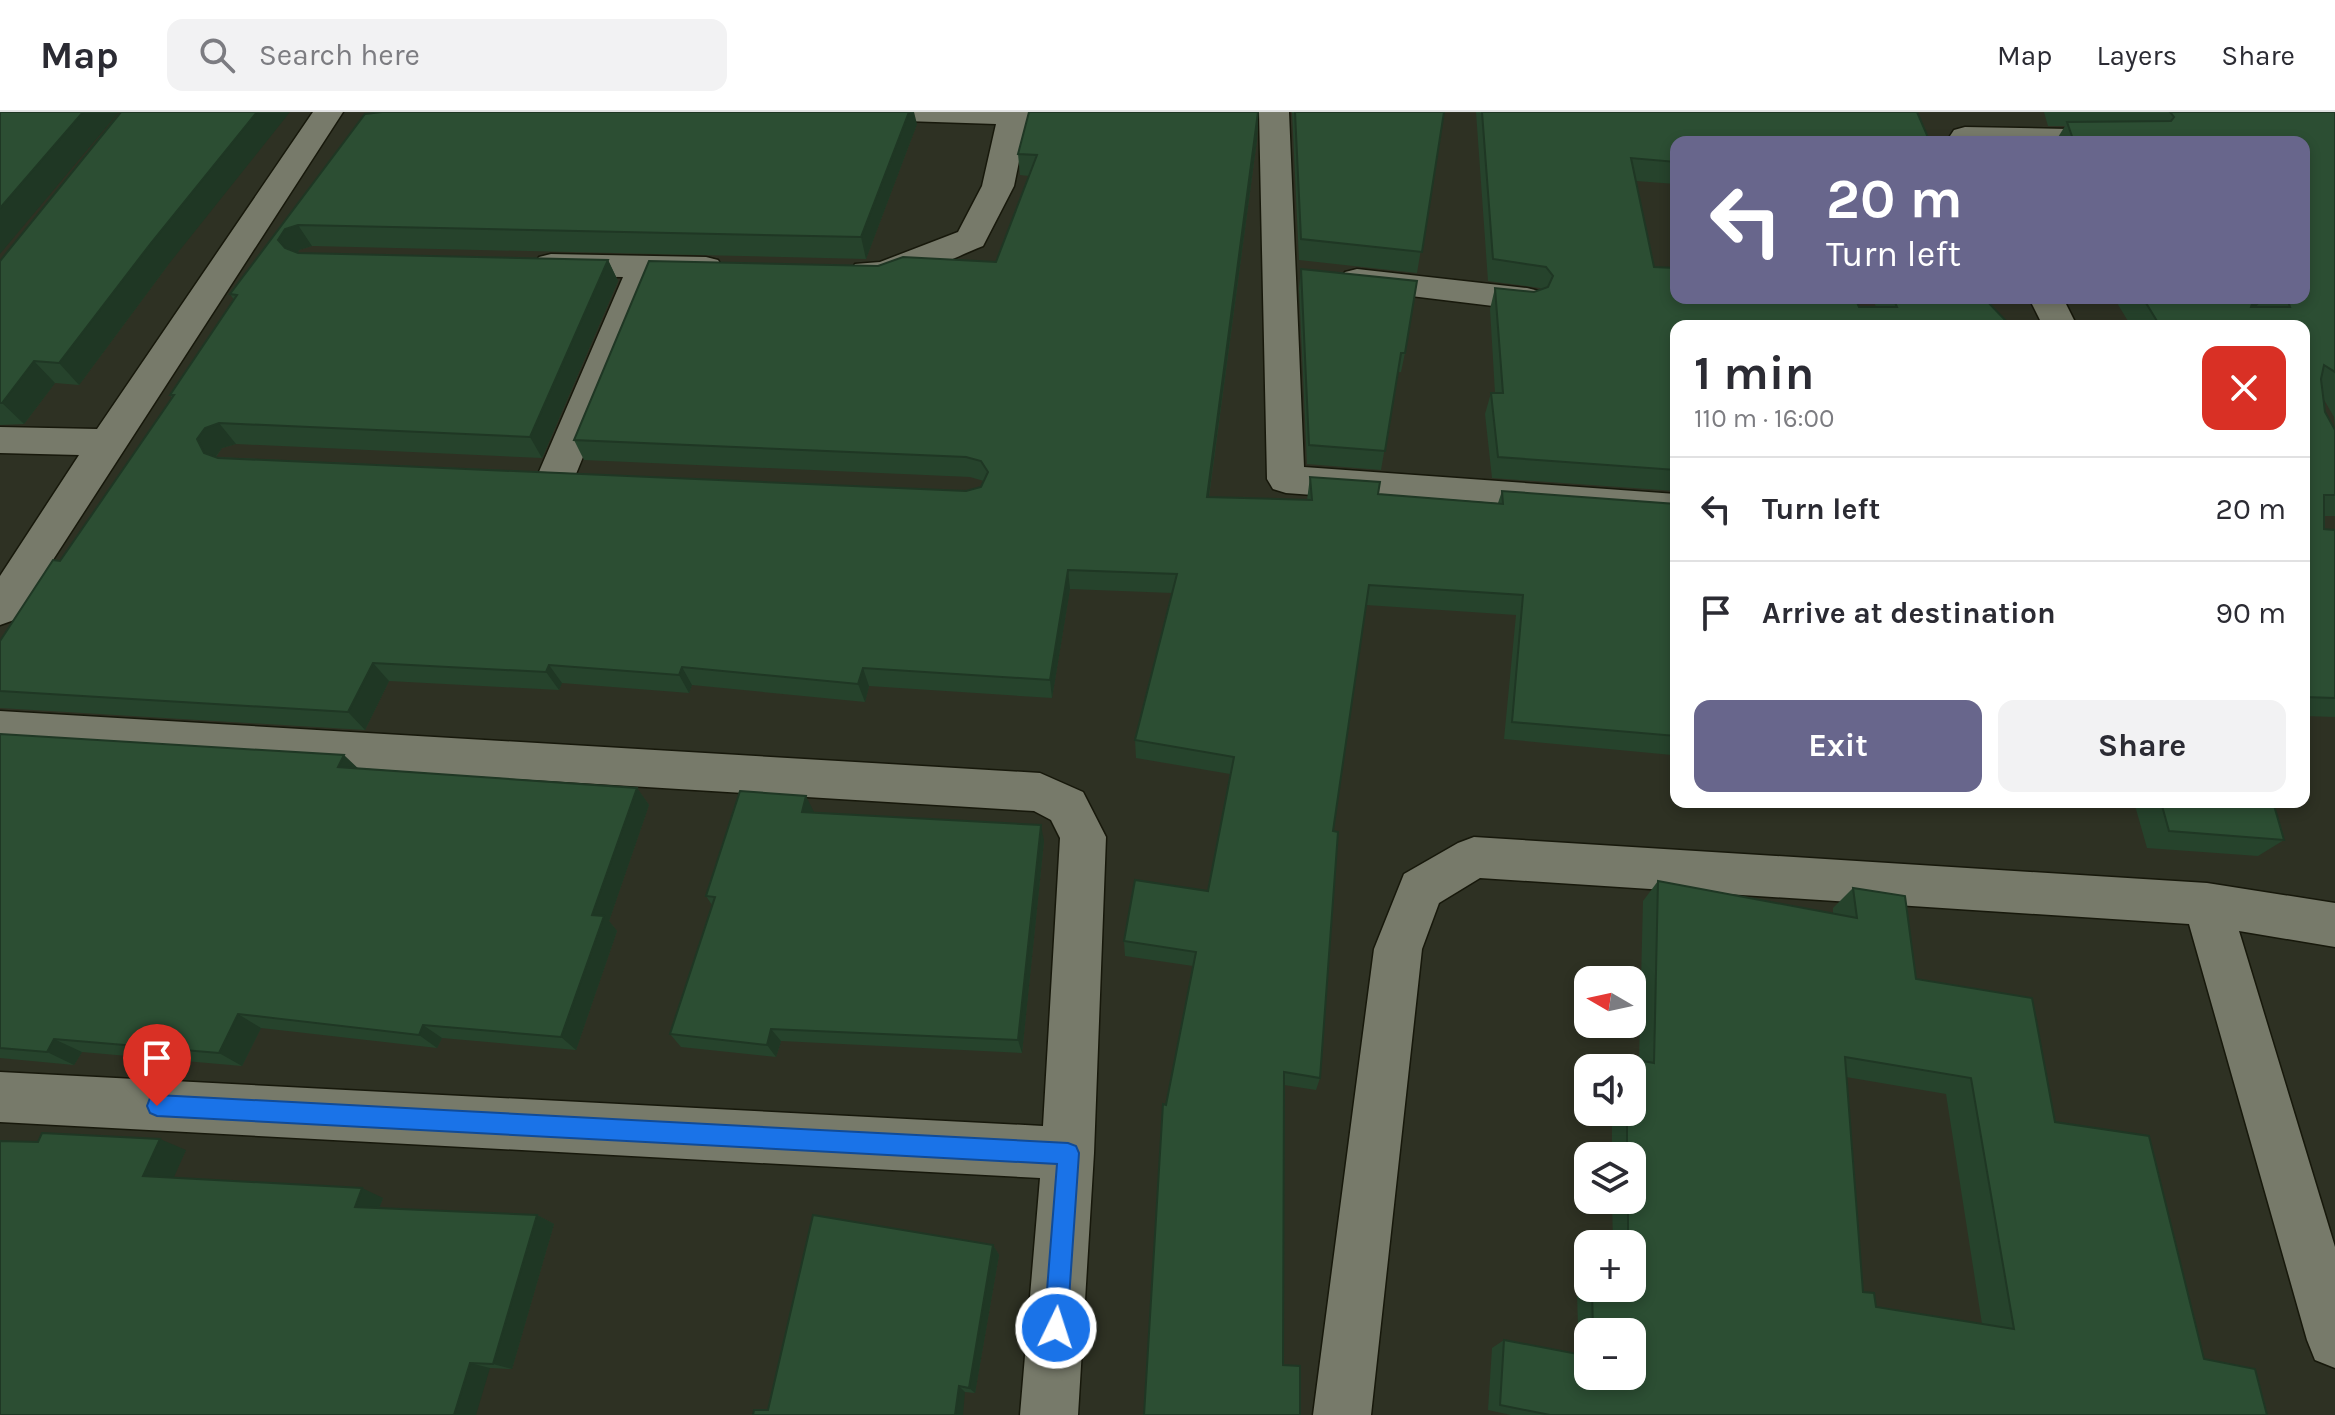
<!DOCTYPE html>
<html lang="en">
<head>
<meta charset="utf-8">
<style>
	body { margin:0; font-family:Karla,sans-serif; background:#f2f2f3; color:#2b2b33; height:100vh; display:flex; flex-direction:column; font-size:30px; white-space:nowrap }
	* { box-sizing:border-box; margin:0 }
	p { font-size:26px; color:#7c7c81 }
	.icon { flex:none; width:44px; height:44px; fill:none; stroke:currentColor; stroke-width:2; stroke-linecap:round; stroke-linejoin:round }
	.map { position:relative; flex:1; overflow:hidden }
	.details { position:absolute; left:1670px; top:208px; width:640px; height:488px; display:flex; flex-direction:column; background:#fff; border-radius:16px; box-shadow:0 4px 12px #0003 }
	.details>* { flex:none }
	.guide { position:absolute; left:1670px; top:24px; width:640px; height:168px; border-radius:16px; box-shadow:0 4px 12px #0003; background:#68668c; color:#fff; overflow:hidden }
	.needle { width:52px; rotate:279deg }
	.fabs { position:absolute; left:1574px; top:854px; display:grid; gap:16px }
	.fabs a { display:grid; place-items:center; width:72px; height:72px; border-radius:16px; background:#fff; box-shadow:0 4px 12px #0003; font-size:40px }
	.pin { position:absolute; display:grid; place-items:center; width:68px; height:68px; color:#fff; margin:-82px -34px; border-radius:50% 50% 50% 0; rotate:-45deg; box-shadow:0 0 8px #0007 }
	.pin .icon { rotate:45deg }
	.me { position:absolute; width:88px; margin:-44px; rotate:4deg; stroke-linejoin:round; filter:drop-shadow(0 0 6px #0008) }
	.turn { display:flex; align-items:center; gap:28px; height:168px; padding:0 24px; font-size:36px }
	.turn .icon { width:104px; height:104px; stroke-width:2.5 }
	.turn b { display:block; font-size:56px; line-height:68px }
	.round { display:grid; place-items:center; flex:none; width:84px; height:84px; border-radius:16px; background:#f2f2f3 }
	.overview { display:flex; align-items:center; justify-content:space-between; height:136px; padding:0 24px }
	h1 { font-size:48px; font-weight:700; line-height:60px }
	.primary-button { display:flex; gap:16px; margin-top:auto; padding:16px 24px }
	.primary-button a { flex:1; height:92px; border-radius:16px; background:#68668c; color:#fff; font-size:32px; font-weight:700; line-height:92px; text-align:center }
	.primary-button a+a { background:#f2f2f3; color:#2b2b33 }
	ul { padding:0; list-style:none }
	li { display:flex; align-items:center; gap:24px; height:104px; padding:0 24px; border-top:2px solid #e1e1e2 }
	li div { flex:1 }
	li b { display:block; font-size:30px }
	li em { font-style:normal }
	header { display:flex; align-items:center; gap:48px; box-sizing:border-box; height:112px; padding:0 40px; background:#fff; border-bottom:2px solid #e1e1e2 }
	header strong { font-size:38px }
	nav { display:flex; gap:44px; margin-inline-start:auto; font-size:28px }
	.search { width:560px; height:72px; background:#f2f2f3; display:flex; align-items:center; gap:20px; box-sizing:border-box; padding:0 28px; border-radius:16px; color:#7c7c81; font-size:30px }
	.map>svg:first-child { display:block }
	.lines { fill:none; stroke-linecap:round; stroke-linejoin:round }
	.minor-casing { stroke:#17180b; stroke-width:3 }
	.minor { fill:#777a6a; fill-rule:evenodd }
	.wall { fill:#26432c; fill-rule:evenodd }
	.shaded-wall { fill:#1f3724 }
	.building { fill:#2c4e33; stroke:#1f3724; stroke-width:2; fill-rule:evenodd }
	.route { fill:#1a73e8; stroke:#114b97; stroke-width:2 }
</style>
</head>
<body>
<header>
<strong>Map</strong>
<div class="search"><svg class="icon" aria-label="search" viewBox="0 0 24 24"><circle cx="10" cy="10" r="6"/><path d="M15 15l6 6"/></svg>Search here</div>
<nav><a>Map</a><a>Layers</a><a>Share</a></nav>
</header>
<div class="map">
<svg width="2335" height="1303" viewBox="0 0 2335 1303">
	<rect width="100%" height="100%" fill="#2e3123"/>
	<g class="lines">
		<defs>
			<path id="minor" d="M313,0H343L14,508L0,513V464L79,343L0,341V315L97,317Z
				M890,0H1029L1014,74L983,134C944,149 897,179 855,168L850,160L855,152L880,150L958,120L982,74L996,12L905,9L894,6Z
				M1259,0H1289L1304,355L1676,382V410L1286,381L1273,377L1267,367Z
				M1965,15L2119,18L2130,21L2134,27L2132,30H1954L1950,24L1954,18Z
				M551,142L706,145L718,148L723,156L718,164L706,167L656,166L576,362L570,372L557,376L544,372L538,362L623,165L551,164L539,161L534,153L539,145Z
				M1357,157L1527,176L1539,179L1544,187L1539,195L1527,198L1345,176L1340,168L1345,160Z
				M2029,186H2063L2077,214H2043Z
				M0,599L1040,661L1083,680L1106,725L1094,1041L1078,1303H1020L1040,1066L0,1010V960L1043,1014L1060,726L1051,708L1034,699L0,635Z
				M1474,725L2207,771L2335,791V835L2239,819L2335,1135V1256L2315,1248L2307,1228L2189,812L1480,766L1439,791L1422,837L1371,1303H1313L1374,837L1404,762L1458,731Z"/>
		</defs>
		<use href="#minor" class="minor-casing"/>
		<use href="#minor" class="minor"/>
	</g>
	<path class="wall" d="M1292,0H1444L1417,161L1299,148Z
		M1476,0H1917L1676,30V72L1636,69L1654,155L1676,186H1984L2008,211L1676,214V379L1492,366L1485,302L1491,281H1495L1490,197L1495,176L1534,180L1541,177L1540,176L1488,169ZM1860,187L1874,190L1876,195H1859L1856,188Z
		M2044,0H2335V315L2334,305L2323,286L2325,300L2335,318V404H2324V417L2335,418V605L2304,604V214H2131L2114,186H2304L2074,30H2055L2065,14H2048Z
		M365,2L917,12L866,147L312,134L299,138L298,141L608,148L618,169L542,346L236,332L222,336L216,345L966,379L981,375L984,369L970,365L584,348L574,328L878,154L996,150L1029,64L1020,63L1018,42L1258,6L1257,28L1209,385L1307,388L1310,365L1378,382L1498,391L1502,379L1676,392V666H1672V643L1504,627L1516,503L1366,493L1333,719L1320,966L1316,978L1284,973L1283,1253L1300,1303L1166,993L1193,854L1125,844L1124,829L1208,779L1230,662L1136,646L1135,628L1172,481L1070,477L1052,586L869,574L865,590L692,573L689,581L562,571L559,578L389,569L365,618L0,596V529L60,449L172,286L170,283L234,188L230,182Z
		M0,149L168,153L79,273L55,271L24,312L0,313Z
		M1301,157L1405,241L1401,260H1398L1381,358L1307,352L1299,176Z
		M0,622L358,656L637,676L649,693L609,809L617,819L576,938L442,926L437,936L261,916L242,954L82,940L74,953L0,946Z
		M1825,690H1864L1859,695Z
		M2134,690H2273L2284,728L2258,744L2147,736Z
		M814,701L1044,729L1022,941L781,929L776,945L681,935L670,922L712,793L706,784Z
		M1658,769L1833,801V796L1853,776L1916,867L2055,1010L2204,1247L2267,1303H1511L1488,1298L1492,1236L1504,1228L1579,1243L1576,1152L1588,1144V1176H1632V1132H1613L1612,1088H1632V1044H1612V1000H1632V956H1617L1626,946L1639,948L1643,789ZM1846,965L1946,982L1982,1212L1876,1195L1863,1180ZM1588,1220H1632L1588,1264Z
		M186,1038L173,1066L383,1086L379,1096L537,1103L554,1112L512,1257L490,1256L0,1303Z
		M993,1133L999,1143L975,1281L965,1280L768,1298Z"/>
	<path class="shaded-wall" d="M83,0H119L0,142V96Z
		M257,0H290L168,153L79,273L59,251L151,131Z
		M909,0H914L917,12L866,147L861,125Z
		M1258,6L1257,28L1206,405L1207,385Z
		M298,113L312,134L299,138L293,150L278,128L285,117Z
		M608,148L618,169L542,346L530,325Z
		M2252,186H2264L2253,198L2237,204Z
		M34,249L55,271L24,312L2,291Z
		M219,311L236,332L222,336L214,347L204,341L197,327L205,316Z
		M1068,458L1070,477L1052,586L1050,568Z
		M373,551L389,569L365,618L348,600Z
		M549,553L562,571L559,578L546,560Z
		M682,555L692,573L689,581L679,563Z
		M863,556L869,574L865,590L858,572Z
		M344,643L362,660L338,655Z
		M637,676L649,693L609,809L617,819L576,938L561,925L592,803Z
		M806,684L814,700H802Z
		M1041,713L1044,729L1022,941L1018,928Z
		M238,902L261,916L242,954L219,941Z
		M423,913L442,926L437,936L419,923Z
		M771,917L781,929L776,945L767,933Z
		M54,927L82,940L74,953L47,940Z
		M160,1027L186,1038L170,1074L143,1064Z
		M362,1076L383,1086L376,1104L355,1095Z
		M537,1103L554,1112L512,1257L493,1252Z
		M993,1133L999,1143L975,1281L969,1276Z
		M470,1251L490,1256L476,1303H454Z
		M959,1274L965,1280L963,1303H955Z"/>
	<path class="building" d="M0,0H83L0,96Z
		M121,0H257L151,131L59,251L34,249L2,291H0V149Z
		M382,0H909L861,125L298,113L285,117L278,128L285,136L298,141L608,148L530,325L219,311L205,316L197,327L204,341L218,346L966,379L981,375L988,360L981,349L966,345L574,328L649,149L878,154L903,145L996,150L1037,43L1018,42L1029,0H1258L1207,385L1312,388L1310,365L1380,370L1378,382L1503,392L1502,379L1676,392V624L1512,610L1523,483L1369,473L1333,719L1338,720L1320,966L1284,960L1283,1253L1300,1254V1303H1144L1163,992L1166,993L1196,840L1124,829L1135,768L1208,779L1234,645L1135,628L1177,462L1068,458L1050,568L863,556L858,572L682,555L679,563L549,553L546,560L373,551L348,600L0,579V529L53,448L60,449L174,283H170L237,183L230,182L365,2Z
		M1295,0H1444L1422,140L1301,127Z
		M1482,0H1917L1930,30H1676V50L1631,46L1654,155L1676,156V186H1855L1859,195H1897L1893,186H1984L2008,211L2027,214H1676V358L1498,345L1491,281H1503L1495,176L1534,180L1548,175L1553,164L1546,155L1493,147Z
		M2170,0H2335V260L2324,253L2321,267L2325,300L2335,318V383H2324V417L2335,418V586L2304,585V214H2160L2143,186H2254L2251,195H2290L2287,186H2304V30H2074L2067,10L2171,9L2174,5Z
		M1301,157L1417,169L1405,241H1401L1385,339L1309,333Z
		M0,622L344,643L338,655L637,676L592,803L604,804L561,925L423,913L419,923L238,902L219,941L54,927L47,940L0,936Z
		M740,679L806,684L802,700L1041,713L1018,928L771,917L767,933L670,922L715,785L706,784Z
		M2161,690H2273L2284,728L2169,719Z
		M1658,769L1857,806L1853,776L1905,784L1916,867L2032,886L2055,1010L2149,1024L2204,1247L2255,1257L2267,1303H1550L1500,1293L1504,1228L1588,1244V1264H1632V1220H1593L1592,1176H1632V1132H1628V1088H1632V1044H1627V1000H1632V956H1626V946L1654,951ZM1845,945L1971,966L2014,1217L1876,1195L1874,1181L1863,1180Z
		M42,1021L160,1027L143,1064L362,1076L355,1095L537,1103L493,1252L470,1251L454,1303H0V1029L38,1030Z
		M813,1103L993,1133L969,1276L959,1274L955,1303H753L754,1298H768Z"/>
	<path class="route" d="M157,983L1068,1031L1076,1034L1079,1041L1067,1216L1064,1224L1056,1227L1047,1224L1044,1216L1057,1052L157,1004L150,1001L147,994L150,986Z"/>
</svg>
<div class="fabs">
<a><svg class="needle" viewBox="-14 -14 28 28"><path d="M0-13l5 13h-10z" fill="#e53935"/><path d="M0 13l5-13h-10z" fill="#7c7c81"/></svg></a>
<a><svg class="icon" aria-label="sound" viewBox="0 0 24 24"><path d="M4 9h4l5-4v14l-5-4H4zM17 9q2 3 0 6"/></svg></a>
<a><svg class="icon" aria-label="layers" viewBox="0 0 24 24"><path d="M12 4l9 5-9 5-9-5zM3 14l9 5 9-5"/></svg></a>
<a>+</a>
<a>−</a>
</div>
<div class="pin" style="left:157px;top:994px;background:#d93025"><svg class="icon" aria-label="arrive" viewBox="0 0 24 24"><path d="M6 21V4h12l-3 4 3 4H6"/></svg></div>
<svg class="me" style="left:1056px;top:1216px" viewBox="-20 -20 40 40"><circle r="17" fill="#1a73e8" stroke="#fff" stroke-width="3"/><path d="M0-11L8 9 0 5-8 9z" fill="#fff"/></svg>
<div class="guide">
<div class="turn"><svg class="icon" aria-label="left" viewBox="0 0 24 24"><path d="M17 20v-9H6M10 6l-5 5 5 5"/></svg><div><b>20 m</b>Turn left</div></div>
</div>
<section class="details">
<div class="overview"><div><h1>1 min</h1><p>110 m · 16:00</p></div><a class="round" style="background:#d93025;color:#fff"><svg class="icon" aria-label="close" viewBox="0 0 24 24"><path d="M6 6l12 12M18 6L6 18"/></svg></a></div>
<ul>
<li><svg class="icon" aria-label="left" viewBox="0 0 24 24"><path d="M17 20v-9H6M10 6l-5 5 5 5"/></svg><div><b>Turn left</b></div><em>20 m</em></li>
<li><svg class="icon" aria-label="arrive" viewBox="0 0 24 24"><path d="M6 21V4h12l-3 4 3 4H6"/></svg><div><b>Arrive at destination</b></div><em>90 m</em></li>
</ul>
<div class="primary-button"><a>Exit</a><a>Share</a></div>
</section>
</div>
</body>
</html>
